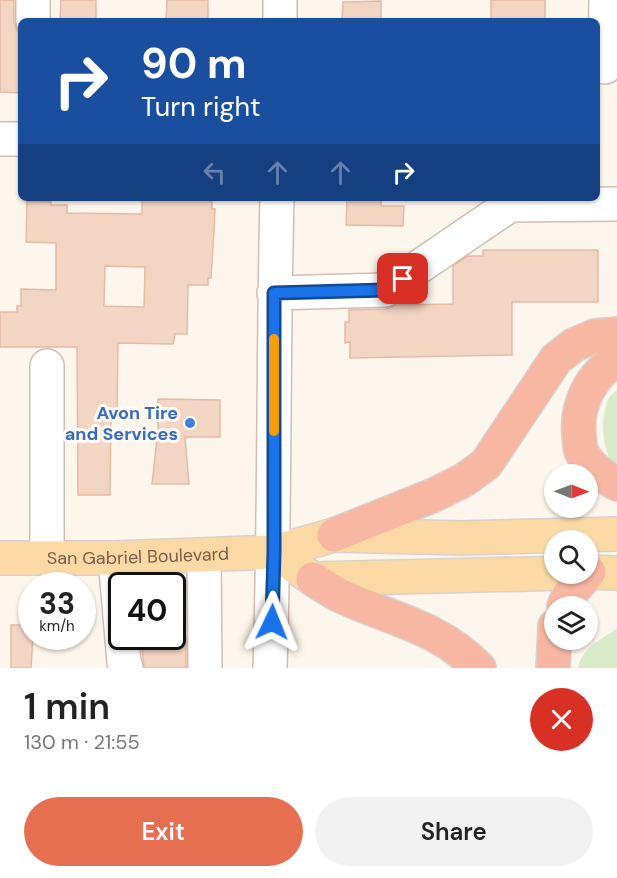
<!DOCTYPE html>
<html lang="en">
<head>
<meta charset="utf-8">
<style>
	body { margin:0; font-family:"DM Sans",sans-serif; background:#f2f2f2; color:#222; height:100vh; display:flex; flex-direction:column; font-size:22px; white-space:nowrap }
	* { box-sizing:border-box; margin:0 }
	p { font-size:20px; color:#767676 }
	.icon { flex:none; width:33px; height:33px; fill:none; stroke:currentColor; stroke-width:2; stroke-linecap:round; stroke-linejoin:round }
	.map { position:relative; height:668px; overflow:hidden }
	.panel { display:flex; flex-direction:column; background:#fff; flex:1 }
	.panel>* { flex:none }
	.banner { position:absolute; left:18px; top:18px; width:582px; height:183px; border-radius:9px; box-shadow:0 2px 4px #0004; background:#1a4fa0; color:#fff; overflow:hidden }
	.needle { width:39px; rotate:91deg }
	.tools { position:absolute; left:544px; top:464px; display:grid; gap:12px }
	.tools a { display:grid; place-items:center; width:54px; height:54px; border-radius:50%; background:#fff; box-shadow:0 2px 4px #0004; font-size:30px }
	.speed { position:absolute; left:18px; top:572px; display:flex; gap:12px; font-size:30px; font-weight:700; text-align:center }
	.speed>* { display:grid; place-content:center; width:78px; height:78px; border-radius:50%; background:#fff; box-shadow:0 2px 4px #0004; line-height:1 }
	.speed small { font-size:15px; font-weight:400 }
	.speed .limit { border:3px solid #111; border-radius:9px; background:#fff; color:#111 }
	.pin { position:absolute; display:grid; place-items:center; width:51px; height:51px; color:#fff; margin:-26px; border-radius:12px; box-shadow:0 3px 9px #0006 }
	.me { position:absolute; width:66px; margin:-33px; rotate:2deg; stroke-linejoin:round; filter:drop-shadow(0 0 4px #0008) }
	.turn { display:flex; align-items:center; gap:21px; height:126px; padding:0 24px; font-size:27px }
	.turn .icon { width:78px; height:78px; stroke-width:2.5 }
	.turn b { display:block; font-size:42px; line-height:51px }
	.lanes { display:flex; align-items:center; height:57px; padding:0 24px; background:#0003; justify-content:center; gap:30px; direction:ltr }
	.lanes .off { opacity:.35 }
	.round { display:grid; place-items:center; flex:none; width:63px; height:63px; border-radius:32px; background:#f2f2f2 }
	.overview { display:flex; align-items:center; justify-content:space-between; height:102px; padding:0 24px }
	h1 { font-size:36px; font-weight:600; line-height:45px }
	.button { display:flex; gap:12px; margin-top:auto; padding:12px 24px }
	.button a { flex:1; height:69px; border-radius:36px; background:#e76f51; color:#fff; font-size:24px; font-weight:600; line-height:69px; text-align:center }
	.button a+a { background:#f2f2f2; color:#222 }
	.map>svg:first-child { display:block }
	.green { fill:#d8ecc9 }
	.building { fill:#f3d5c3; stroke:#e6bba3; stroke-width:1.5; fill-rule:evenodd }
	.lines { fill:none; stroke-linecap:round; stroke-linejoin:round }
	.minor-casing { stroke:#d1beb0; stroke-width:36 }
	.major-casing { stroke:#dad1cd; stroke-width:36 }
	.highway-casing { stroke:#dad1cd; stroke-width:36 }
	.minor { stroke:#fff; stroke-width:33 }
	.major { stroke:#fbd9a5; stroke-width:33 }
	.highway { stroke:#f7b7a3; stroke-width:33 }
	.route-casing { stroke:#114b97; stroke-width:15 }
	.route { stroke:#1a73e8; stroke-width:10 }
	.slow { stroke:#f59e0b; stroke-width:10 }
	.shop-dot { fill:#3f7fe0; stroke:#fffaf3; stroke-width:2 }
	.labels { text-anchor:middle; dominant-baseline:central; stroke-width:6; stroke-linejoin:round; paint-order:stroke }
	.shop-label { font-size:18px; font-weight:bold; fill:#366cbe; stroke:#fffaf3; text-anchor:end }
	.street-label { font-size:18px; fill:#7a5c4d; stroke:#fffaf3 }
</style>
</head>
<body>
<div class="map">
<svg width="617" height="668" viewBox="0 0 617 668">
	<rect width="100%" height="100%" fill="#fdf6ec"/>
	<path class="green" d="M617,390V467C601,454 600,419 608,400C609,396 614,393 617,390Z
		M617,629V668H578C582,648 601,639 617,629Z"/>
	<path class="building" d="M0,0H14V22L17,30L21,35V93L0,92Z
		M61,0H96V21H60Z
		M167,0H208V20L166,21Z
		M491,0H545V21H491Z
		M381,1V21H342L343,2Z
		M142,198H210V201H212V209H215L214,231L211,278H208V285H188L187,334H175L173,344L118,343L117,415H111L110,495H78L77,347H0V312H17V306H21V289L56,290V243L26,242L27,201L51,202V205H67V213L142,214ZM105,266L145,267L144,307L104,306Z
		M347,198H381V206H404L403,226L346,225Z
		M483,250H598V302H512V355L350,358V342L345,343V322H349V310L386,309L396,305L453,304V266L468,256H483Z
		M158,399L220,400V437H185L189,484H152L158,430Z
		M11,625H32V636H33L31,668H11Z
		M141,636H186V668H144Z"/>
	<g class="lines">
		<defs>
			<path id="minor" d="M33,21V0
				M280,21V0
				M605,67L606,0
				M0,139H21
				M274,293L385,290L510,205L617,204
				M47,366V558
				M204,556L205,668
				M115,558L124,662L126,668
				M270,668C275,511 273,355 277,198"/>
			<g id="major">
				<path d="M274,552L313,579L568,573"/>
				<path id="s1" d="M0,558H115L274,552L334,535L461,538L617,534"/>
				<path d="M588,572L617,573"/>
			</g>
			<path id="highway" d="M617,360C591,374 576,405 579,435C580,441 579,448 582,453C589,466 604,477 617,484
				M334,535L434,495L464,480L486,464L556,359L574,345L595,336L617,334
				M313,579C322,585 331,591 341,596C390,619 438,626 479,668
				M564,606L569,595L589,572
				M553,668L555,626"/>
		</defs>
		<use href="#minor" class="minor-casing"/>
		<use href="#major" class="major-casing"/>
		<use href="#highway" class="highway-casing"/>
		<use href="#minor" class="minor"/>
		<use href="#major" class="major"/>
		<use href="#highway" class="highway"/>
	</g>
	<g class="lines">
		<defs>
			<path id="route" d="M272,622L274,552V293L385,290L403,279"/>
		</defs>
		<use href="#route" class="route-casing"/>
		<use href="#route" class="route"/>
		<path class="slow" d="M274,431V339"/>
	</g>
	<circle class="shop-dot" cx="190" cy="423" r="6"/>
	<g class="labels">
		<g class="shop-label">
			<text x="178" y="413">Avon Tire<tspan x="178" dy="21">and Services</tspan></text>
		</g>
		<g class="street-label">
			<text stroke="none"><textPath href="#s1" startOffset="138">San Gabriel Boulevard</textPath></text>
		</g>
	</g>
</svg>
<div class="tools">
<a><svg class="needle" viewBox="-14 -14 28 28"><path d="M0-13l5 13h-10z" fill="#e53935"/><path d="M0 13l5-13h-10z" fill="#767676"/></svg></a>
<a><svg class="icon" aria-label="search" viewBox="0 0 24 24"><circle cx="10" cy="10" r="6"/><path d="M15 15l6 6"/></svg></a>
<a><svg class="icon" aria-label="layers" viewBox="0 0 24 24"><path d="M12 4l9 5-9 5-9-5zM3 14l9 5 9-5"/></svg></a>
</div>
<div class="speed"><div>33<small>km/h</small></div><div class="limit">40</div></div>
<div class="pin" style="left:403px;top:279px;background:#d93025"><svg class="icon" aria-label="arrive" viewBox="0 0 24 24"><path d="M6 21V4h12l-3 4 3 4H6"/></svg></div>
<svg class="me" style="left:272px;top:622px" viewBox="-20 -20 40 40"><path d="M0-17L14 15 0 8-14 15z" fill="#1a73e8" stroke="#fff" stroke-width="4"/></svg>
<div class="banner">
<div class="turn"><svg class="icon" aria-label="right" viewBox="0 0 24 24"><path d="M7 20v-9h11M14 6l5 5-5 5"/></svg><div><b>90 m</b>Turn right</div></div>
<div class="lanes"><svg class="icon off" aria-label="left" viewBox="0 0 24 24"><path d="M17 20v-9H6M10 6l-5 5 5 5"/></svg><svg class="icon off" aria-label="ahead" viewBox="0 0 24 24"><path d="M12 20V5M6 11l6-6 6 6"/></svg><svg class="icon off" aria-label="ahead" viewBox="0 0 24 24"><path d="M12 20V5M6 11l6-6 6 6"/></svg><svg class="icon" aria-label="right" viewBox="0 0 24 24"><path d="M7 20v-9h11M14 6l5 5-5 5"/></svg></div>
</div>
</div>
<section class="panel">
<div class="overview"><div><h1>1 min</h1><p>130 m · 21:55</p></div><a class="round" style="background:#d93025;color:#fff"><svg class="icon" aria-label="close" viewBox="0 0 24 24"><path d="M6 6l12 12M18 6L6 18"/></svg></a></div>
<div class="button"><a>Exit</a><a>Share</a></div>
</section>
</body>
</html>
